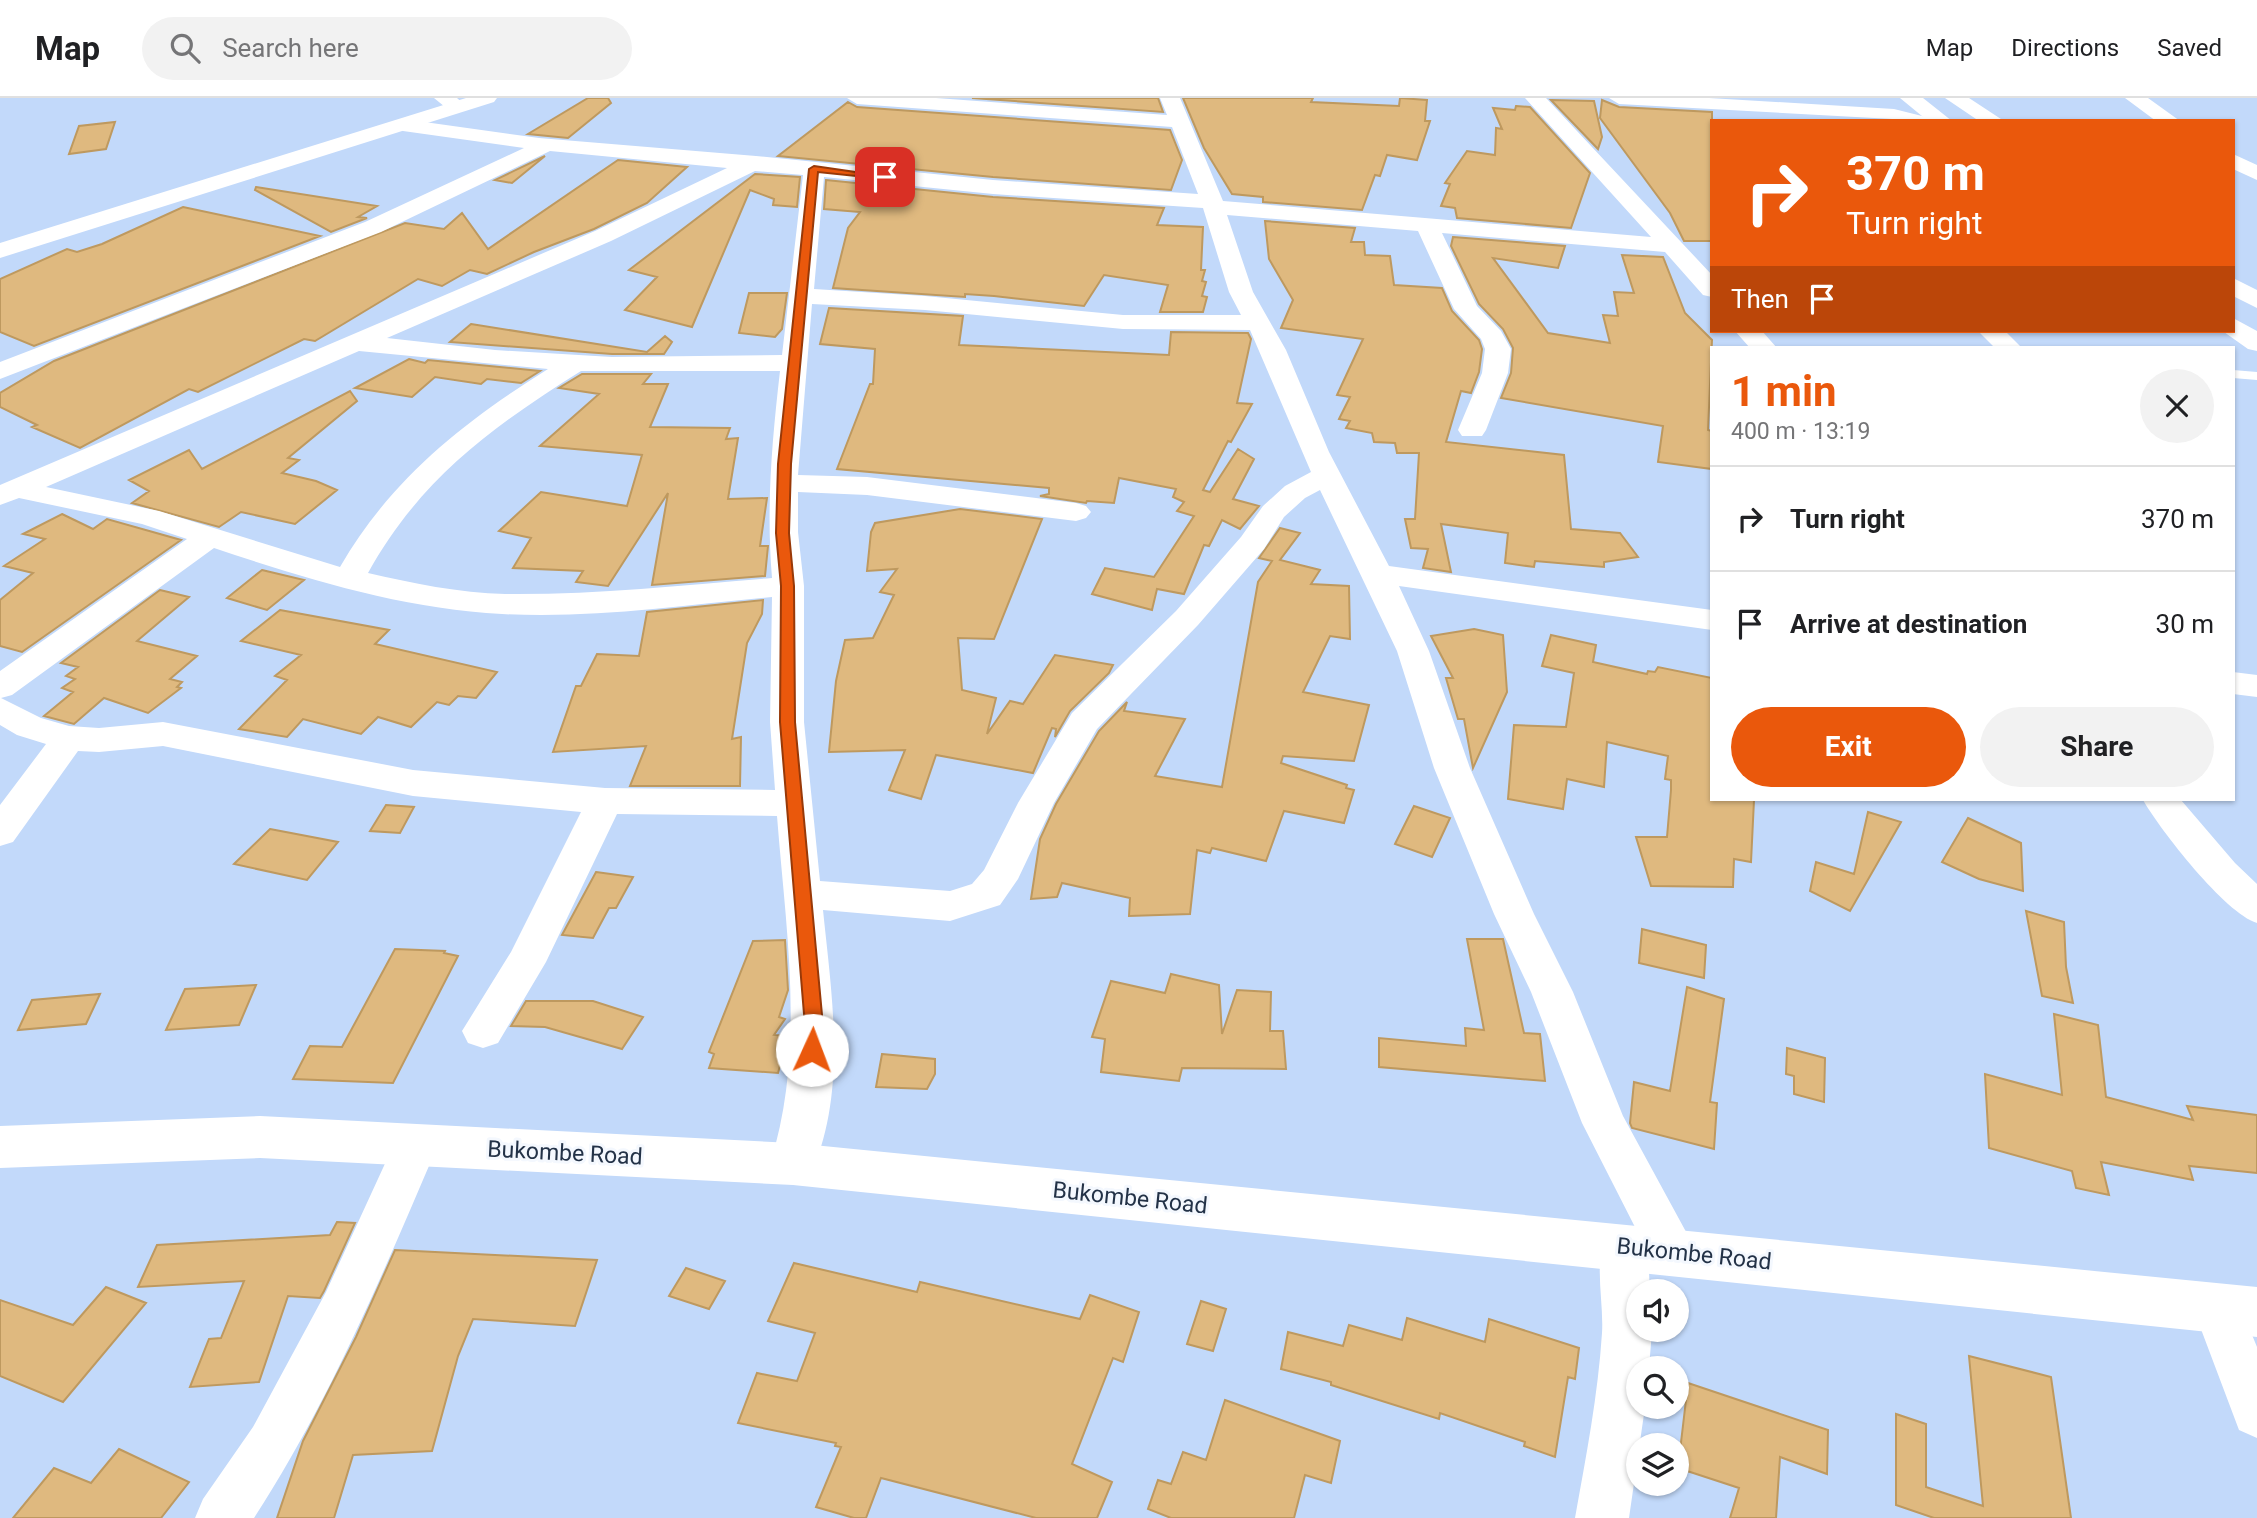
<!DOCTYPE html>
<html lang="en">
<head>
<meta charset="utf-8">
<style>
	body { margin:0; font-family:Roboto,sans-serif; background:#f2f2f2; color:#202124; height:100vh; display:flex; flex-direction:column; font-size:26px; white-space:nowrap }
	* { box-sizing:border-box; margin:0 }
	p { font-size:23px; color:#757577 }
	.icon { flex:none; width:38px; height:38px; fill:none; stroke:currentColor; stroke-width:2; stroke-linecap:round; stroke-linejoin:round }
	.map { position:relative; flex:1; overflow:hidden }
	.side { position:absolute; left:1710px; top:248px; width:525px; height:455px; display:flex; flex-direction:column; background:#fff; border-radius:0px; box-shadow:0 2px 5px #0004 }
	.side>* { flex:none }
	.banner { position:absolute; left:1710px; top:21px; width:525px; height:214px; border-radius:0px; box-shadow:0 2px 5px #0004; background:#ea580c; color:#fff; overflow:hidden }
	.controls { position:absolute; left:1626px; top:1181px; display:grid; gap:14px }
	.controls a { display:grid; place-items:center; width:63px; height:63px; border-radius:50%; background:#fff; box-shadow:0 2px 5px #0004; font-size:35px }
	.pin { position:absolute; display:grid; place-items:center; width:60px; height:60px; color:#fff; margin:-30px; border-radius:14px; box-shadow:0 4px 10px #0006 }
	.me { position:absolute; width:77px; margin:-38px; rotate:2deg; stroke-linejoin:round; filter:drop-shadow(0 0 5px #0008) }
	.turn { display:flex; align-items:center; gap:24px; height:147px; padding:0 21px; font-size:32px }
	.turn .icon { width:91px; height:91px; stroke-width:2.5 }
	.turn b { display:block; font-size:49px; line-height:60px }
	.then { display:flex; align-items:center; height:66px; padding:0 21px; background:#0003; gap:14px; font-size:26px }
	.round { display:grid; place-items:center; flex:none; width:74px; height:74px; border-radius:37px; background:#f2f2f2 }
	.summary { display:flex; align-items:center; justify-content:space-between; height:119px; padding:0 21px }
	h1 { font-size:42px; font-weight:700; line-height:52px; color:#ea580c }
	.cta { display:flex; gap:14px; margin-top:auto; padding:14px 21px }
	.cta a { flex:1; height:80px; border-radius:42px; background:#ea580c; color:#fff; font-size:28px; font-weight:700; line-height:80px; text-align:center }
	.cta a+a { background:#f2f2f2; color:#202124 }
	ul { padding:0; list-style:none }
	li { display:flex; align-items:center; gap:21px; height:105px; padding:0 21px; border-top:2px solid #e0e0e0 }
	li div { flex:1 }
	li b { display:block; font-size:26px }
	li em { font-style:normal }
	header { display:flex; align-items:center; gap:42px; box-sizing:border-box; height:98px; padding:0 35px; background:#fff; border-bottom:2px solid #e0e0e0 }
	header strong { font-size:33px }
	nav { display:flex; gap:38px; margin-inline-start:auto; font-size:24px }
	.search { width:490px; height:63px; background:#f2f2f2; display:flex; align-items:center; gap:18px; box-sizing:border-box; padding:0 24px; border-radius:38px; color:#757577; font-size:26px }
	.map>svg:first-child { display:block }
	.building { fill:#dfb97f; stroke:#be995f; stroke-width:2 }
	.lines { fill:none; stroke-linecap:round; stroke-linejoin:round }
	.service { fill:#fff; fill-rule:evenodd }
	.minor { fill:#fff; fill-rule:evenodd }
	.tertiary { fill:#fff; fill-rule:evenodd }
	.secondary { fill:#fff; fill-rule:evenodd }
	.trunk { fill:#fff; fill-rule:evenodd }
	.route { fill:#ea580c; stroke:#983908; stroke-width:2 }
	.labels { text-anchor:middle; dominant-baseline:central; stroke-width:6; stroke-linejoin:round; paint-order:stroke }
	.near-street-label { font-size:23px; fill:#233247; stroke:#f4f8fe }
</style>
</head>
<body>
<header>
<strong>Map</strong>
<div class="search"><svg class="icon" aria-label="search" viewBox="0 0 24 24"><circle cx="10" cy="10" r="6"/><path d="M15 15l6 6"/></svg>Search here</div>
<nav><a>Map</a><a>Directions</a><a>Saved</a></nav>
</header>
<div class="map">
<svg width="2257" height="1420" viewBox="0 0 2257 1420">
	<rect width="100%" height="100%" fill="#c2d9fa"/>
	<path class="building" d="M588,0H608L611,5L568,40L528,36Z
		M972,0H1158L1163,14Z
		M1183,0H1313L1311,4L1399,8L1400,0L1427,2L1425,23H1430L1417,62L1387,57L1380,78L1375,77L1362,112L1263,104V99L1232,96L1204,50Z
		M1551,2L1594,3L1602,39L1598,51Z
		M1602,2L1619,9L1712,14V143H1684L1670,115L1600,20Z
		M848,4L857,9L1170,32L1182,62L1171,92L993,79L778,58Z
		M1516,8L1530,9L1590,75L1571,130L1457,120L1455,110L1441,108L1450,86L1445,85L1467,53L1495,57L1496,30L1502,31L1493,10L1515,12Z
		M115,24L106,51L69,56L79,28Z
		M545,58L512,85L495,82Z
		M618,62L687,69L647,105L594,131L534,154L487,176L470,172L442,188L418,181L315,243L304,241L198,294L189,291L80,350L32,329L37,327L0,309V295L54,263L405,125L444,131L462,115L488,151Z
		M755,76L800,79L797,109L773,107L774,101L750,92L692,229L625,212L657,179L629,172Z
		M826,82L993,99L1164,110L1157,127L1203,129L1201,172H1205L1202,183L1206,184L1202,198L1207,199L1203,214H1160L1168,187L1104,177L1084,208L994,198L965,196V199L833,190L848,130L860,114L824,111Z
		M256,89L377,108L358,119L367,120L331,134L255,92Z
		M183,109L320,138L34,248L0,234V181L67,151L77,154L102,146Z
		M1265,123L1355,130L1351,144H1364L1365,157L1390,158L1394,187L1442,190L1452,213L1479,242L1482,251L1479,274L1471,295L1461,293L1446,344L1564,357L1571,431L1620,435L1638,459L1604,464V469L1535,463L1534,469L1505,465L1508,435L1441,426L1451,474L1423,470L1428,451L1411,450L1405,421H1415L1419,355H1397L1395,345L1374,344L1372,335L1346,330L1350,323L1339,321L1350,299L1337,297L1363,241L1281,230L1293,202L1269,161Z
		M1453,139L1565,148L1558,170L1493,160L1548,235L1610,245L1603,217L1618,218L1614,194L1634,195L1622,157L1663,159L1685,215L1712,242L1708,332L1712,333V371L1658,364L1663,328L1501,300L1511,275L1513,250L1503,231L1479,206L1451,148Z
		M749,195H787L782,231L775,239L739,235Z
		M829,210L963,218L959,247L1169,257L1171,234L1248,235L1251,241L1237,305L1252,306L1231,344L1228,343L1203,392L1210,394L1238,351L1254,361L1233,401L1259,408L1240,431L1222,422L1209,448L1204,447L1184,496L1157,491L1152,512L1092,496L1105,470L1154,479L1194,418L1177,413L1184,404L1173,399L1176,391L1119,380L1114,405L1087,403L1086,405L1040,398L1049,396V390L837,371L870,286H873L875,251L820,246Z
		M471,226L647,254L665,238L672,244L664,256H612L450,244Z
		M409,261L425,265L428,262L540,273L521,285L487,281L481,286L435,279L412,299L355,290Z
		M582,276H651L643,286H668L650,329L730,330L726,341L738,340L728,401L767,400L760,448H768L765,478L652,487L668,395L608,488L576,484L583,473L513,470L531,440L499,433L541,394L627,408L642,357L540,348L599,296L559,290Z
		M350,293L357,303L288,360L299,362L282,375L316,383L337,392L295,426L241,414L219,429L132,405L149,393L129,382L189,352L202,371Z
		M960,411L1042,421L994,541L958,540L962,592L996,600L987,636L1010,603L1023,606L1055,557L1113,567L1109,575L1070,613L1055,639L1056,631L1052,630L1033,675L936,657L921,701L889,692L905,652L829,654L836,583L845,542L873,540L894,497L880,494L897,471L867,473L871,434L875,425Z
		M62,416L93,431L107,421L181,442L22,554L0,548V502L33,475L4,468L45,441L23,436Z
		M1280,430L1300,435L1280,462L1320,472L1311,486L1349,488L1350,541L1330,538L1303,594L1369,607L1354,663L1283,658L1281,665L1347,687L1346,690L1354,692L1344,725L1284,713L1266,763L1212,750L1210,755L1197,752L1190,816L1129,818L1130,800L1062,785L1057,799L1031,801L1040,741L1056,706L1099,633L1127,604L1124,613L1185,621L1155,678L1222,689L1258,484L1272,463L1259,460Z
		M262,472L304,482L267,512L227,500Z
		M160,492L189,499L137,543L197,558L170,581L182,584L177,589L181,590L148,615L104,600L74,626L44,618L73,594L62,590L75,581L66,578L78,569L61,565Z
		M763,502L762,516L747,545L732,641L741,639L740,688H630L646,648L553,654L576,588H581L597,556L639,558L647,514Z
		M280,512L389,532L375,546L497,574L476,600L458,598L449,607L437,604L411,629L378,619L361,636L303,621L287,639L239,631L287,582L275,578L301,557L241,543Z
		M1474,531L1503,537L1507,594L1473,670L1464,621H1458L1446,580H1453L1431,538Z
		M1551,537L1596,547L1593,564L1647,576L1648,573L1655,574L1658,569L1712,580V702H1754L1751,764L1734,761L1733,789L1651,788L1636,739H1667L1671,692V682L1665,681L1668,658L1607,644L1604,689L1567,681L1563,711L1508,701L1514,627L1566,629L1574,575L1542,568Z
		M386,707L414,709L400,735L370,733Z
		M1414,708L1450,720L1432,759L1395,746Z
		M1868,714L1901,724L1850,813L1810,793L1816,764L1854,776Z
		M1968,720L2021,745L2023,793L1979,781L1942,764Z
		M270,731L338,744L307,782L234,766Z
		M596,774L633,779L616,810H609L593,840L562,837Z
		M2026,813L2064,824L2066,869L2073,905L2042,898Z
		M1642,831L1706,847L1704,880L1639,865Z
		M1467,841H1503L1524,935L1540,936L1545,983L1379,969V940L1466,948L1465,930L1484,932Z
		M785,842L788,892L779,919L785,921L774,937L788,938L778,975L709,970L714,956L709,954L753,843Z
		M395,851L445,853L444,855L458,858L393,985L293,981L310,948L342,949Z
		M1171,876L1219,887L1222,936L1237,892L1271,894L1270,933H1283L1286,971L1182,970L1179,983L1101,974L1105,941L1092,939L1111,883L1165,895Z
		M256,887L239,927L166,932L185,891Z
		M1687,889L1724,901L1710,1004L1717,1005L1714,1051L1632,1030L1630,1025L1634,984L1670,993Z
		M100,896L86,926L18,932L32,902Z
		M526,903H593L643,919L622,951L545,929L511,928Z
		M2054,916L2098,927L2106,999L2193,1022L2187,1008L2257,1017V1075L2189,1068L2193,1082L2101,1064L2109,1097L2076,1090L2072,1073L1989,1050L1985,976L2062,997Z
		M1787,950L1825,960L1824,1004L1794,996V978L1786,976Z
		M882,956L935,961V976L927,991L876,989Z
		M337,1124L355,1125L324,1193L320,1200L288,1198L259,1284L190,1289L209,1241L221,1240L244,1183L138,1189L157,1147L330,1137Z
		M395,1152L597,1162L575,1228L473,1221L458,1258L432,1353L353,1357L334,1420H277L303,1343L356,1239Z
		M794,1165L917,1194L920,1184L1080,1221L1090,1197L1139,1214L1123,1264L1113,1260L1072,1366L1112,1384L1097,1420H1036L881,1380L866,1420H854L816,1409L841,1349L835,1348L836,1345L738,1325L757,1275L797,1283L815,1235L768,1223Z
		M686,1170L725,1183L709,1211L669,1198Z
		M106,1189L146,1205L63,1304L0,1278V1202L73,1227Z
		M1201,1203L1226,1211L1213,1253L1187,1246Z
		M1407,1220L1485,1244L1489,1221L1579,1250L1575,1281L1568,1279L1555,1359L1524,1348L1525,1344L1440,1315L1439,1321L1331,1287V1284L1281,1271L1288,1234L1343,1248L1349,1227L1402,1242Z
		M1969,1258L2051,1279L2071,1420H1934L1896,1407V1316L1926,1326V1389L1983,1408Z
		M1688,1285L1828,1332L1827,1376L1780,1359L1776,1420H1730L1739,1390L1678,1370Z
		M1225,1302L1340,1343L1331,1385L1305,1377L1294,1420H1171L1148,1411L1158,1382L1171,1386L1183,1354L1206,1362Z
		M119,1351L189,1384L161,1420H13L54,1370L91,1385Z"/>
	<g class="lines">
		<path class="service" d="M2233,272L2257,274V282L2233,280Z"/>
		<path class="minor" d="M434,0H457L467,9L464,13H450Z
			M847,0H936L1167,17L1160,0H1180L1223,103L1651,139L1525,0H1546L1712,177V199L1703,197L1665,154L1442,135L1477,208L1501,233L1511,251L1508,275L1486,332L1482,338H1462L1458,332L1482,275L1485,251L1481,241L1454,211L1418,133L1227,117L1253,194L1286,252L1329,354L1389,468L1712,512V532L1399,488L1429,553L1470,670L1534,816L1573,894L1623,1018L1697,1154L1690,1170L1673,1176L1656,1170L1648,1154L1650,1194H1638V1232L1652,1233L1649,1270H1638V1309H1645L1629,1420H1575C1586,1359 1598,1297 1602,1235C1604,1202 1593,1165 1607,1134L1624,1128L1637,1133L1582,1025L1531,894L1494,816L1434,670L1397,553L1320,392L1305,400L1284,419L1264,451L1198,527L1097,631L1054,705L1018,781L1000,807L950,823L823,812C832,900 848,998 809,1080L793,1086L777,1080L770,1066C806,952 786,835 777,718L617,716L546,864L498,945L483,950L468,945L462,933L511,854L581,714L413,698L163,648L99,654L78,653L13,744L0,748V707L46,646L17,637L0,627V573L187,441L142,426L19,400L0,407V387L595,133L727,70L550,53L381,134L0,281V264L365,124L524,50L403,33L393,27L396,23L403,21L539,40L756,58L993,82L1198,96L1172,29L857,6ZM755,73L803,77L782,257L612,259L495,252L387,240L611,143ZM824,79L993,96L1203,110L1229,194L1241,217H1123L925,198L814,191ZM812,206L925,212L1123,231L1250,232L1311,374L1285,388L1263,408L1241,439L1176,513L1072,615L1018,705L984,772L972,786L950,793L820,783L804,624V488L798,434V394L867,397L1076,423L1086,420L1091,414L1086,408L1076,405L867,379L798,377ZM359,253L548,271C463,324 391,381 340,469L159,413L46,389ZM581,273H780C772,343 766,410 772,480C683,487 594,497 505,496C460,495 411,485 368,475C420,381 492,329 581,273ZM214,450C306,481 404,511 502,516C592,521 683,507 772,499L770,624L775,692L605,690L413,672L163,624L99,630L69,628L41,620L1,600L12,597Z
			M1609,0H1709L1894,11L1926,19L1929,23L1619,6Z
			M1945,0H1969L2004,23H1979Z
			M2125,0H2148L2180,23H2156Z
			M2233,56L2257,67V82L2233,71Z
			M2233,180L2257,192V210L2233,198Z
			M1735,233H1762L1777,250H1750Z
			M1978,233H2005L2022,250H1995Z
			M2233,574L2257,577V599L2233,596Z
			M2143,702H2181L2235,765L2257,786V825C2225,815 2161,733 2143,702Z
			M416,1027L432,1033L438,1047C383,1175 330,1303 254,1420H195L203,1401L253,1329L326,1194L400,1033Z
			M2217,1187L2234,1193L2257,1249V1340L2239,1332L2193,1210L2200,1193Z"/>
		<path class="tertiary" d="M466,0H497L494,4L0,160V145Z"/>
		<path class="secondary" d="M260,1018L793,1045L2257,1189V1239L793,1087L260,1060L0,1070V1028Z"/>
		<path class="trunk" d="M1900,0H1923L1952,23H1928Z
			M2233,220L2257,233V253L2248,251L2224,234L2233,233Z"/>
	</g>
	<path class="route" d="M814,68L890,79L885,81L818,74L791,366L789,435L794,488L795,624L823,928L819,958H805L803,952L805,928L780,624L781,488L776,435L778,366L809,71Z"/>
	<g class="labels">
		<g class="near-street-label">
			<text transform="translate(565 1055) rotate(3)">Bukombe Road</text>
			<text transform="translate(1130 1100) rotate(6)">Bukombe Road</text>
			<text transform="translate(1694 1156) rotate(6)">Bukombe Road</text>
		</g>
	</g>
</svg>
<div class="controls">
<a><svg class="icon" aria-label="sound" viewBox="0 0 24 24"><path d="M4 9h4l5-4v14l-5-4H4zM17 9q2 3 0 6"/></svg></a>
<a><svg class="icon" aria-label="search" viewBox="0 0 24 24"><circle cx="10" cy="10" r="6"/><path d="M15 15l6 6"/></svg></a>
<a><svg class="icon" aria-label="layers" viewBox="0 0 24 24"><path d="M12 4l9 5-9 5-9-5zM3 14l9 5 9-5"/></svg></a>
</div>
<div class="pin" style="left:885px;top:79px;background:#d93025"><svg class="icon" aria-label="arrive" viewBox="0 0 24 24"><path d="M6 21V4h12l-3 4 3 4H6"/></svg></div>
<svg class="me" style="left:812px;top:952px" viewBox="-20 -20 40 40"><circle r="19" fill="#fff"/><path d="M0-13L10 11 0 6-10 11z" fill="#ea580c"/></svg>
<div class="banner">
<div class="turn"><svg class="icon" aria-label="right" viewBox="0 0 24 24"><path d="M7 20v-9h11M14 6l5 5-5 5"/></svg><div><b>370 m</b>Turn right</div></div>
<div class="then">Then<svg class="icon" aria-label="arrive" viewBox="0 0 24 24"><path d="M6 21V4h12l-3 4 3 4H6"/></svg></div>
</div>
<section class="side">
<div class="summary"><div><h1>1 min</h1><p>400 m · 13:19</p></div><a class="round"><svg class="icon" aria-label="close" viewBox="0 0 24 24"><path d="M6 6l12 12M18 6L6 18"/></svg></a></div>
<ul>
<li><svg class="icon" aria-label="right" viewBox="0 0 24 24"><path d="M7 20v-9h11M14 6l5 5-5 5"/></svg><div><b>Turn right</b></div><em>370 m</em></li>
<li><svg class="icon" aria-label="arrive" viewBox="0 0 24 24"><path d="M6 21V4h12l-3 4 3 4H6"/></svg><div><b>Arrive at destination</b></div><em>30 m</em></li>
</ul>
<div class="cta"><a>Exit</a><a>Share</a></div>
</section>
</div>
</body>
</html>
